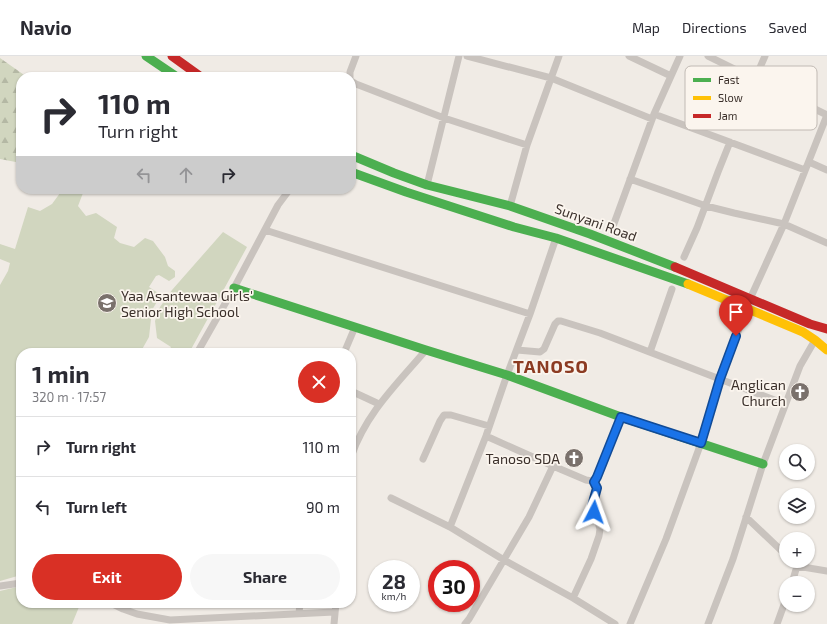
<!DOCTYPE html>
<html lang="en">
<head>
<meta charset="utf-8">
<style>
	body { margin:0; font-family:"Exo 2",sans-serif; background:#f7f7f7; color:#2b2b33; height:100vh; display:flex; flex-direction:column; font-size:15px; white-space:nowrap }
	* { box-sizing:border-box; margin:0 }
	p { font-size:13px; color:#7c7c81 }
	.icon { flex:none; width:22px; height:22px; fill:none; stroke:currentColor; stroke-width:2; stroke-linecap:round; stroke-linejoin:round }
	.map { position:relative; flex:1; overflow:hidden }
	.drawer { position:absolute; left:16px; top:292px; width:340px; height:260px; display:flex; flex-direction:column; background:#fff; border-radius:16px; box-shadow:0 1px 3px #0004 }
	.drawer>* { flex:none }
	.banner { position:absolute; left:16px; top:16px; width:340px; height:122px; border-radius:16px; box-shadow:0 1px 3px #0004; background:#fff; color:#2b2b33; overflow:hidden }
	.tools { position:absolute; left:779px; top:388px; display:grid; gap:8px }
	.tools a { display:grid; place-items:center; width:36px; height:36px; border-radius:50%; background:#fff; box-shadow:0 1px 3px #0004; font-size:20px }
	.speed { position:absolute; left:368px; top:504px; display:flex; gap:8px; font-size:20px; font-weight:700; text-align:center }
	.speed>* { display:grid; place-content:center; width:52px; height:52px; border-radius:50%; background:#fff; box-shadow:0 1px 3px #0004; line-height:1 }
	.speed small { font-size:10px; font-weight:400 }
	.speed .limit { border:6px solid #d22; background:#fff; color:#111 }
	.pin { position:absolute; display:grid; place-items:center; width:34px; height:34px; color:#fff; margin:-41px -17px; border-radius:50% 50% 50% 0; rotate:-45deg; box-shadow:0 0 4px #0007 }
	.pin .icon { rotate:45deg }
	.me { position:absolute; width:44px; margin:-22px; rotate:4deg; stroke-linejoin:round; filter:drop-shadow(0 0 3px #0008) }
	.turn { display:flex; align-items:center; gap:14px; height:84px; padding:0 16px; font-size:18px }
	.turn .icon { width:52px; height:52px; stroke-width:2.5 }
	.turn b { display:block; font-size:28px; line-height:34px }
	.lanes { display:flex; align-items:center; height:38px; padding:0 16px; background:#0003; justify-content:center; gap:20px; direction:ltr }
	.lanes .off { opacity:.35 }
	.round { display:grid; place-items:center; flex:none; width:42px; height:42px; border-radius:21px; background:#f7f7f7 }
	.headline { display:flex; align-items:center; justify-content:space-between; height:68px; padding:0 16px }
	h1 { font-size:24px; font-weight:700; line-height:30px }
	.primary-button { display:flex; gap:8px; margin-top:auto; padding:8px 16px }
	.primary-button a { flex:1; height:46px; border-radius:24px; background:#d93025; color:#fff; font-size:16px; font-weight:700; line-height:46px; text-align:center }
	.primary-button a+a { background:#f7f7f7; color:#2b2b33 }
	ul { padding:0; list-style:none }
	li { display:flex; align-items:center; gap:12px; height:60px; padding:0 16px; border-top:1px solid #e1e1e2 }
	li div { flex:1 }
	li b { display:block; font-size:15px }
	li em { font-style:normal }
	header { display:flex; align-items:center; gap:24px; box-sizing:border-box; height:56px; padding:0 20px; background:#fff; border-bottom:1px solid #e1e1e2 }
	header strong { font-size:19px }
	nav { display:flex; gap:22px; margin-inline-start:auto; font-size:14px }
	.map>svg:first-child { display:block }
	.green { fill:#d1d6bf }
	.forest { fill:url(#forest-firs) }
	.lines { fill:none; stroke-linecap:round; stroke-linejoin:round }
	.street { stroke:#c9c3be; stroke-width:7 }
	.fast { stroke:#4caf50; stroke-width:9 }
	.slow { stroke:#ffc107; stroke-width:9 }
	.jam { stroke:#c62828; stroke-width:9 }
	.route-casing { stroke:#114b97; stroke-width:10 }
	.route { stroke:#1a73e8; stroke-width:7 }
	.labels { text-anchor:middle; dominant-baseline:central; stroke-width:3.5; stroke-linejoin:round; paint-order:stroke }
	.street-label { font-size:14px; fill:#3b302b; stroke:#fbf5ee }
	.poi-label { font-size:14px; fill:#3b302b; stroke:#fbf5ee; text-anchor:end }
	.district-label { font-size:18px; font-weight:bold; letter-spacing:1px; fill:#8c3b22; stroke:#fbf5ee }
	.key { fill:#fbf5ee; stroke:#c1bab4; stroke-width:1 }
	.key-label { font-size:11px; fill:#3b302b }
</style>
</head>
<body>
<header>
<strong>Navio</strong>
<nav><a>Map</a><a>Directions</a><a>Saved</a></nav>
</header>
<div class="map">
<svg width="827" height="568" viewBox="0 0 827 568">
	<defs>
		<pattern id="forest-firs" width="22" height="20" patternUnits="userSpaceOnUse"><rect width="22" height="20" fill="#d1d6bf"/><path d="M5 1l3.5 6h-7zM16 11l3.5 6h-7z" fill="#b4b8a4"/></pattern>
	</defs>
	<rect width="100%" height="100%" fill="#f0ebe5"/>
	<path class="green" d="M63,133H90L83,137L78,150L86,160L96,157L117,171L114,182L120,187L134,191L145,182L153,185L165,201L168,210L175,215V221L169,225L159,219L156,220L149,231L161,239L152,254L149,281L140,297H21V519L0,525V229L8,215L10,207L0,203V188L15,193L28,151L40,155L52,148Z
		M223,176L247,191L189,297H168L171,291L157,282L155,265L160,251L172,234Z
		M21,530V547H84L79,551L72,568H0V535Z"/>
	<path class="forest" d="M0,2L27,21H21V107L0,103Z"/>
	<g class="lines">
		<path class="street" d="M467,0L551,22L652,63
			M629,0L671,20
			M708,0L827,59L784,168L750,243
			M350,21V16L356,0
			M755,23L765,0
			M351,25L356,28L444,62L527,89
			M654,58L805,114
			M809,106L827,114
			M630,123L706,150L734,157L784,168L827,187
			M427,129L459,0
			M510,150L527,89L559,0
			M612,173L654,58L680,0
			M265,174L530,258
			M684,201L697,172L718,116L730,86
			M517,294L540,296L544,293L555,268L558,265H561L600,277L785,348
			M650,296L672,233
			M197,297L234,232L278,149L290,133
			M344,297L355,271
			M351,335L379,348
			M486,380L553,410L586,424L592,425L594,426L597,421L621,361
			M351,401C366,357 397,328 426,294
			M423,403L440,365L444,359H451L489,370
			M391,442L450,471L504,504L573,542L615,568
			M746,461L786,499
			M450,471L486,380L507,319L530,258L556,182
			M792,505L797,510L827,515
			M792,527L797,510
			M0,530L21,527
			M573,542L591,503L599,480L600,473L597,463L592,450L597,432L594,426
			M111,547L123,553L137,558L170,564L334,556
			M299,557L300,547
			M334,568L336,547
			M465,568L469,563L529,461L553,410
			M630,568L666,483L701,387L720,323L747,252
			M708,568L733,503L763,408L800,310L815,284
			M777,568L786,543"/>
		<path class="fast" d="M146,0L177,21
			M351,99L394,117L427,129L510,150L590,178L675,211
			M351,116L406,136L514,171L556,182L688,228
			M234,232L426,294L507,319L621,361L763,408"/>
		<path class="slow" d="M688,228L803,276L815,284L827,294"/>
		<path class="jam" d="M172,0L201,21
			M675,211L810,268L827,273"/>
	</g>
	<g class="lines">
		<defs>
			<path id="route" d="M594,456L592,450L597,432L594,426L597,421L621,361L701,387L720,323L736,280"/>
		</defs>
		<use href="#route" class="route-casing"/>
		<use href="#route" class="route"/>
	</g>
	<defs>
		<symbol id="school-disc" viewBox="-11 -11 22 22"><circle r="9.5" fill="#7a716c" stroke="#fbf5ee"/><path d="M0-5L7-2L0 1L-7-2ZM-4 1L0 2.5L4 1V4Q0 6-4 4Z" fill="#fff"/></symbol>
		<symbol id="church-disc" viewBox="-11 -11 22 22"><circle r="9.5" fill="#7a716c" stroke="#fbf5ee"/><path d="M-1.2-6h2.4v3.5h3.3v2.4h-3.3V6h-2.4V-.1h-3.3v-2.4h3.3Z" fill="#fff"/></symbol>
	</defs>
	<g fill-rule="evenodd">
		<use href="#school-disc" x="96" y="236" width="22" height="22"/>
		<use href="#church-disc" x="789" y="325" width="22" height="22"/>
		<use href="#church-disc" x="563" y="391" width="22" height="22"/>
	</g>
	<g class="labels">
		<g class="street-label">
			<text transform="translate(596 166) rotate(20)">Sunyani Road</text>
		</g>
		<g class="poi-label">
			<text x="121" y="239" text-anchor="start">Yaa Asantewaa Girls'<tspan x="121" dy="16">Senior High School</tspan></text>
			<text x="786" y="328">Anglican<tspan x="786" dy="16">Church</tspan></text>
			<text x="560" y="402">Tanoso SDA</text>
		</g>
		<g class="district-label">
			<text x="551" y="310">TANOSO</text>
		</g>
	</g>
	<rect x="685" y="10" width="132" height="64" rx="6" class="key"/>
	<rect x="693" y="22" width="18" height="4" fill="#4caf50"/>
	<rect x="693" y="40" width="18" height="4" fill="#ffc107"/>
	<rect x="693" y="58" width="18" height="4" fill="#c62828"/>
	<g class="key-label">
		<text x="718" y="28">Fast</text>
		<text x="718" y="46">Slow</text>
		<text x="718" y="64">Jam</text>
	</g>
</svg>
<div class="tools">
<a><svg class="icon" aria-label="search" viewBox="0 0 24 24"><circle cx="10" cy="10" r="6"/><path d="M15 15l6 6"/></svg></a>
<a><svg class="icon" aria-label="layers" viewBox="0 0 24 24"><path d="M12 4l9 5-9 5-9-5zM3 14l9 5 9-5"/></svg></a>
<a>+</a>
<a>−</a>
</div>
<div class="speed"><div>28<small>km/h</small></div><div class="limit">30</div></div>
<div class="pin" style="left:736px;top:280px;background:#d93025"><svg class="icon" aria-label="arrive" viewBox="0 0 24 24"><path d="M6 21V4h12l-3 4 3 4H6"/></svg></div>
<svg class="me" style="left:594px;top:456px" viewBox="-20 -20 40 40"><path d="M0-17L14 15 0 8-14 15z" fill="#1a73e8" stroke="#fff" stroke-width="4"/></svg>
<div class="banner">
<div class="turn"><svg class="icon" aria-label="right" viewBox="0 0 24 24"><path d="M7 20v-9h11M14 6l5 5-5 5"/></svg><div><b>110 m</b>Turn right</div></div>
<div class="lanes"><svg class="icon off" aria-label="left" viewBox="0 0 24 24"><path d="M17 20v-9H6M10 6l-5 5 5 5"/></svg><svg class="icon off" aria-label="ahead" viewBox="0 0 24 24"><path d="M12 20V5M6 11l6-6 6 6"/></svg><svg class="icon" aria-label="right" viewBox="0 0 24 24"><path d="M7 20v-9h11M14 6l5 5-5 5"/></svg></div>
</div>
<section class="drawer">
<div class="headline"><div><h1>1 min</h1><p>320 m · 17:57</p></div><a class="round" style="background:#d93025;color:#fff"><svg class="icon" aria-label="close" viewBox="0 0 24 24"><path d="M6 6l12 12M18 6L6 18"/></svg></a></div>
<ul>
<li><svg class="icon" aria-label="right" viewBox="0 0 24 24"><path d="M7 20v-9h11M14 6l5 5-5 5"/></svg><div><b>Turn right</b></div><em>110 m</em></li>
<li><svg class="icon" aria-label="left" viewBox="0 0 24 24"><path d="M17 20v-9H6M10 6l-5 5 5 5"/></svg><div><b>Turn left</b></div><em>90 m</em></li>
</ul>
<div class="primary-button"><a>Exit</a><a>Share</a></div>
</section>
</div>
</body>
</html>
